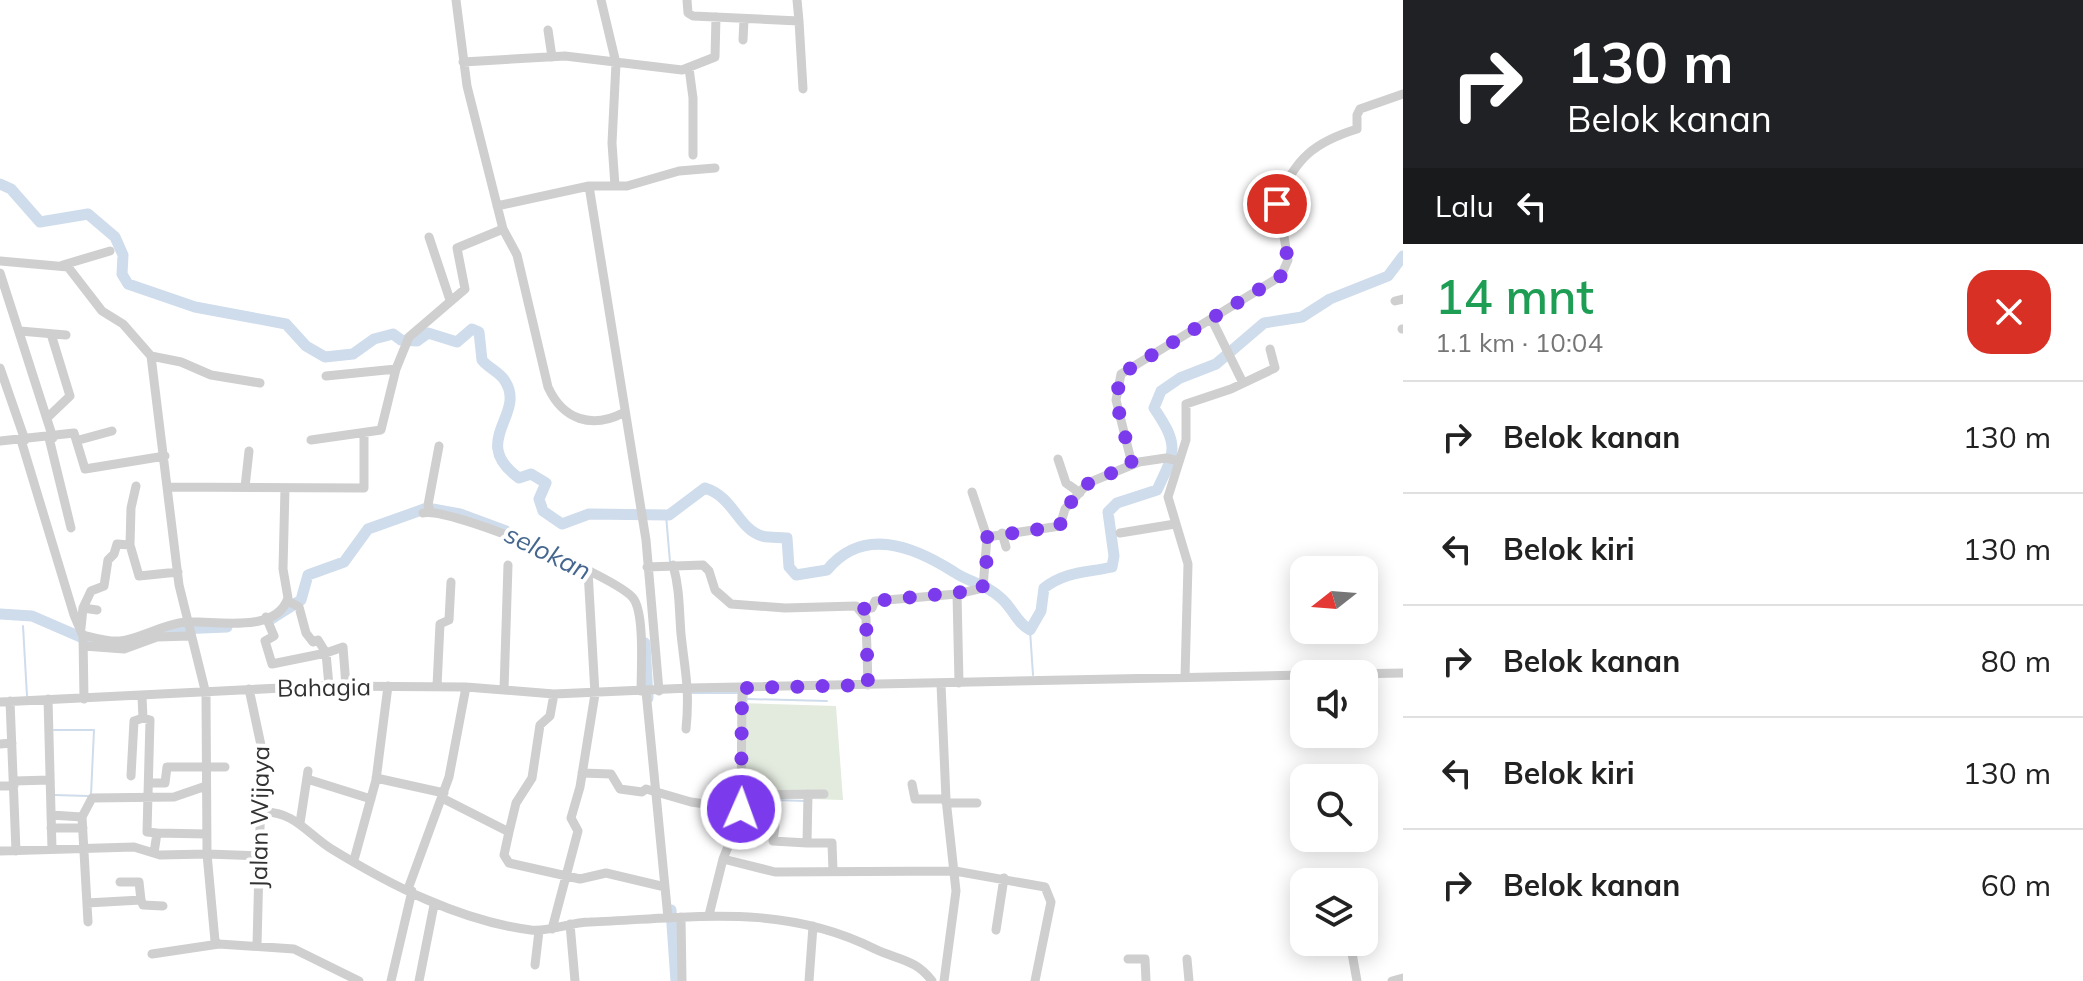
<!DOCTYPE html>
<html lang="id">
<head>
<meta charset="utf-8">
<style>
	body { margin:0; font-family:Mulish,sans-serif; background:#f6f6f6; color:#222; height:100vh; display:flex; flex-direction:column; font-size:30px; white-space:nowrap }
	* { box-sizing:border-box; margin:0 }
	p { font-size:26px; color:#767676 }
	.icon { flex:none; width:44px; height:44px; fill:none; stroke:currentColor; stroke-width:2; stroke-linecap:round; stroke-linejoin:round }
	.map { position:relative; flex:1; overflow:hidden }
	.side { display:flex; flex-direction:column; background:#fff; width:680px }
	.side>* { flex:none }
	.top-card { background:#202124; color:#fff; overflow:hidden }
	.needle { width:52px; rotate:253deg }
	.tools { position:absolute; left:1290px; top:556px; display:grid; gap:16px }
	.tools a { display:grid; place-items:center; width:88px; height:88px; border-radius:16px; background:#fff; box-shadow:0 4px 20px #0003; font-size:40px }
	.pin { position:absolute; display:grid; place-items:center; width:68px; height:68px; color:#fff; margin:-34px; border:4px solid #fff; border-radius:50%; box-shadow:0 2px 8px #0007 }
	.me { position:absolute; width:88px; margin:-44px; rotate:2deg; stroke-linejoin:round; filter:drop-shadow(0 0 6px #0008) }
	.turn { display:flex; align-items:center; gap:28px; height:168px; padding:0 32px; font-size:36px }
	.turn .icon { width:104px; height:104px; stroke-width:2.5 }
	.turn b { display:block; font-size:56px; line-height:68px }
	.then { display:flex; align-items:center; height:76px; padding:0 32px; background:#0003; gap:16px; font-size:30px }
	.round { display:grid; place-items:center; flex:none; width:84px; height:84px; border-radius:24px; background:#f6f6f6 }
	.head { display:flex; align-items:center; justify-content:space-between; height:136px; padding:0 32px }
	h1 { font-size:48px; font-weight:600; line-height:60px; color:#1e9e55 }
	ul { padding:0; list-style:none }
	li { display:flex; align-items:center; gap:24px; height:112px; padding:0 32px; border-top:2px solid #e0e0e0 }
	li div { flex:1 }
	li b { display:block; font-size:30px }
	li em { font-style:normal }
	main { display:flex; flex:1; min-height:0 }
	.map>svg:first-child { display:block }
	.green { fill:#e3eade }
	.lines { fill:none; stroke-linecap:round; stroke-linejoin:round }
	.stream { stroke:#cfdceb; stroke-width:2 }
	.river { stroke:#cfdceb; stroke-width:11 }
	.minor { stroke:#cfcfcf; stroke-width:9 }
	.route { stroke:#7c3aed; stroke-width:14; stroke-dasharray:0 25.2 }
	.labels { text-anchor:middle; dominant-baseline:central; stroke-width:8; stroke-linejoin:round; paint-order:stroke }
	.street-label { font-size:24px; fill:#323232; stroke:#fff }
	.water-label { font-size:26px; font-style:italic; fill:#45668e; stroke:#fff }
</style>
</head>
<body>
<main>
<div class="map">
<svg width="1403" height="981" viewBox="0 0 1403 981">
	<rect width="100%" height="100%" fill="#fff"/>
	<path class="green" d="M738,703L836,706L843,800L742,797Z"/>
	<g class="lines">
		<path class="stream" d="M666,515L670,562
			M23,626L27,696
			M1030,630L1033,675
			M692,693H737
			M748,699L827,701
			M746,707L747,694
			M54,730H94L91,795
			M54,795L88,796
			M752,799L805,801"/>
		<path class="river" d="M0,184L11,189L40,222L88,214L115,237L123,255L122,274L128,284L195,307L286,324L306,346L325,357L353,354L374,339L393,334L401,340L417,341L428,333L457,342L472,329L479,332L482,360C488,368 500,372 505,381C527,415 468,441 519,478L531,474L546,483L539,499L543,511L562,524L589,514L669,515L705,488C734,497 738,529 762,536C769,538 779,537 787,538L789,567L796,575L827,570C863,526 913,546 954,572C970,583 985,583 1002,599C1013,609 1017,623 1030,630L1041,611L1044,588C1066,571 1086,573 1112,567L1114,556L1108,512L1117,503L1157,490C1176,451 1179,445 1154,408L1161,391L1180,378L1216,364L1264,323L1302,317L1330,299L1388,276L1403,256
			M0,614L32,616L92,642
			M271,619L301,600L308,575L344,562L368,529L427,508L460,514L506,531
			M150,636L179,629L227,627
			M645,643L648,698
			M671,910L676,981"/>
		<path class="minor" d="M456,0L467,86L503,229L517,255L548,387C563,420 592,429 623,413
			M601,0L616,63L612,143L615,186
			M687,0L688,13L693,16L799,21L797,0
			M799,21L803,89
			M548,30L552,57
			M743,40L744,19
			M463,62L565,56L682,70L715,57L716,17
			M689,68L693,98V155
			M589,186L646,540L659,691
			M497,206L589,186H627L679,171L715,168
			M429,237L450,300
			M0,261L68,267L102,311L123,324L151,356L179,585L206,694L207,854L261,856
			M63,265L110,251
			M0,273L53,438
			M1395,301L1403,299
			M1212,320L1243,383
			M1402,329H1403
			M20,331L66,335
			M151,356L181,362L211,375L260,383
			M0,368L25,440
			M326,376L396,369L409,337L465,289L457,248L503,229
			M47,418L70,396L51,334
			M49,438L71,528
			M21,440L74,615L83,636L84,699
			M79,440L112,431
			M311,440L381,430L396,369
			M0,441L74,433L85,469L165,456
			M1058,459L1066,483L1080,493
			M1132,464L1116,400L1121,374L1281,276L1288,260L1278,201C1295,158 1315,142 1357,129V115L1360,109L1403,94
			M167,487L364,488V435
			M245,487L249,451
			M972,492L987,537
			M430,511L428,505L439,446
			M423,513C449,506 617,577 633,598C645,613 641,671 641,691
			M1002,533L1006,547
			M1120,533L1175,524
			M130,545L131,508L136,486
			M673,565C680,590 679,610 681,634C685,672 690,689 686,729
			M647,567L703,565L709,571L715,590L731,604L785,608L856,606L866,618L868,685
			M288,601L299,607L306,633L313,642L318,640L326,653L343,647L346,686
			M83,608L97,610
			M861,609L872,608L875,601L957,594
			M266,617L274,636L265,641L272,664L326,653L329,686
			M81,628L83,608L91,591L104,586L108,560L114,554L117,544L130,545L139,576L178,572
			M83,635C95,638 108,642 120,641C139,639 161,625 185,622C214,620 276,635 288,598L283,569L285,488
			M84,646L124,649L157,637L190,636
			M1348,674L1403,673
			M1185,677L1188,564L1168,497L1186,440V404L1231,389L1275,368L1270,349
			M959,683L957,594L983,588L987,537L1060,526L1065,509L1088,483L1139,462L1166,458L1179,461
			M941,684L946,799L956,891L944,981
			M437,686L440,624L449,620L451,582
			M249,689L262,750L257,945
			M504,690L508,565
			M646,691L668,918
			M142,697L143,718L150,720L147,832L157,833L154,853
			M48,699L52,849
			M10,701L16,851
			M0,702L322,686L466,687L554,694L690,688L1304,675
			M0,744L12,743
			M582,773L611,774L620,789L642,792L646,789L691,802L741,809
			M131,776L134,721L143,718
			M376,778L444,793
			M307,779L371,799
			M14,781L50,780
			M149,783H165L167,767H225
			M912,784L915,799H946
			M0,786H14
			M808,794L807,843H832L833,871
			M741,795L824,794
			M442,798L509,832L504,855L509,863L580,879L606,873L665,887
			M946,803H977
			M263,812C293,811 307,833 330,848C390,885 460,921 531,930C551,932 570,922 590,922C690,918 782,902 875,949C898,960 916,959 932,981
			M763,813L761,824L775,826L773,841L807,843
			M51,815L82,817L88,922
			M82,817L92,798L174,797L206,786
			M300,823L308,771
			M51,828H83
			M509,832L516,803L532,778L540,725L550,716L554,694
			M157,833L207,834
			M0,851L134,847L160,855L207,854L215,941L219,944L294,949L359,981
			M723,859L775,872L955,871L1045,887L1051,902L1035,981
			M354,860L376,780L388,686
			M120,882H139L141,900
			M408,889L449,777L466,687
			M87,903L141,900L143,905L163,906
			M709,915L723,859L741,815L742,688
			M681,917L682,981
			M570,924L575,981
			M552,929L578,831L571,818L580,787L595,694L588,571
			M996,930L1004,878
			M1350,942L1357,981
			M152,954L219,944
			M1128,959H1145L1146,981
			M1187,959L1189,981
			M535,965L539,931
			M391,981L412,891
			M419,981L434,905
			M809,981L813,926
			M1392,981L1403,978"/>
	</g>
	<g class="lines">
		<path class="route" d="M741,809L742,688L868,685L866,618L861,609L872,608L875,601L981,590L986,579L987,537L1060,526L1063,512L1085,485L1132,464L1116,400L1121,374L1281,276L1288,260L1277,204"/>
	</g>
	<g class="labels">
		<g class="street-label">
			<text transform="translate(324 687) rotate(-1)">Bahagia</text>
			<text transform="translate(259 817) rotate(-89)">Jalan Wijaya</text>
		</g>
		<g class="water-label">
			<text transform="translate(548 552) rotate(26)">selokan</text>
		</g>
	</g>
</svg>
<div class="tools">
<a><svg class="needle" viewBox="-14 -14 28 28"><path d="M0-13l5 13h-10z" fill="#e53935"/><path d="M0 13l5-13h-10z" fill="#767676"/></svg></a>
<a><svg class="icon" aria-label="sound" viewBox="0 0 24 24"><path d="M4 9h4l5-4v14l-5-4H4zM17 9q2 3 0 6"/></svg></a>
<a><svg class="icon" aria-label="search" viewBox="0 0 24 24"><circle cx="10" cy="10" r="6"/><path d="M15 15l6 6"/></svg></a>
<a><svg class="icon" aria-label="layers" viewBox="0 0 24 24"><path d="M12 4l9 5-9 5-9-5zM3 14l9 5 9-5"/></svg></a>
</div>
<div class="pin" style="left:1277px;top:204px;background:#d93025"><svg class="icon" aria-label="arrive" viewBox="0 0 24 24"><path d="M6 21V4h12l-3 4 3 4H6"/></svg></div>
<svg class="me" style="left:741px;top:809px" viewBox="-20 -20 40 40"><circle r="17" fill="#7c3aed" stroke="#fff" stroke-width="3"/><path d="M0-11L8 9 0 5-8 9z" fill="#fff"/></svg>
</div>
<section class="side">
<div class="top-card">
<div class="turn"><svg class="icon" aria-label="right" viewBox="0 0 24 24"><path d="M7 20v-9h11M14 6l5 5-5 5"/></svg><div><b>130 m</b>Belok kanan</div></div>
<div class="then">Lalu<svg class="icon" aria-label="left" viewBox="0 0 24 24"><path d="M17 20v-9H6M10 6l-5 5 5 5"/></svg></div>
</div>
<div class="head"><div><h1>14 mnt</h1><p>1.1 km · 10:04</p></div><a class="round" style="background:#d93025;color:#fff"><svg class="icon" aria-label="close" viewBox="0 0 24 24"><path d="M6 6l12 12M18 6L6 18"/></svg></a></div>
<ul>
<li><svg class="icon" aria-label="right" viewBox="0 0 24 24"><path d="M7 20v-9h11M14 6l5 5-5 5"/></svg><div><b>Belok kanan</b></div><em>130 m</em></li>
<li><svg class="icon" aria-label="left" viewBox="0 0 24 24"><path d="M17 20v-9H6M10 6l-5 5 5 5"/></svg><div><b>Belok kiri</b></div><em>130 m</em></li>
<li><svg class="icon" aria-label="right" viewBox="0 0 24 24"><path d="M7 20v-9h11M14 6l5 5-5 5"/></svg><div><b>Belok kanan</b></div><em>80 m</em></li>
<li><svg class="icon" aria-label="left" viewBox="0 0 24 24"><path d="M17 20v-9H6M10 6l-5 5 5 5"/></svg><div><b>Belok kiri</b></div><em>130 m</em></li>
<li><svg class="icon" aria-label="right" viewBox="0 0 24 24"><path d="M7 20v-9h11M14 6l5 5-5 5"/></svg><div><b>Belok kanan</b></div><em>60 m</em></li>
</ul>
</section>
</main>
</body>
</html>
